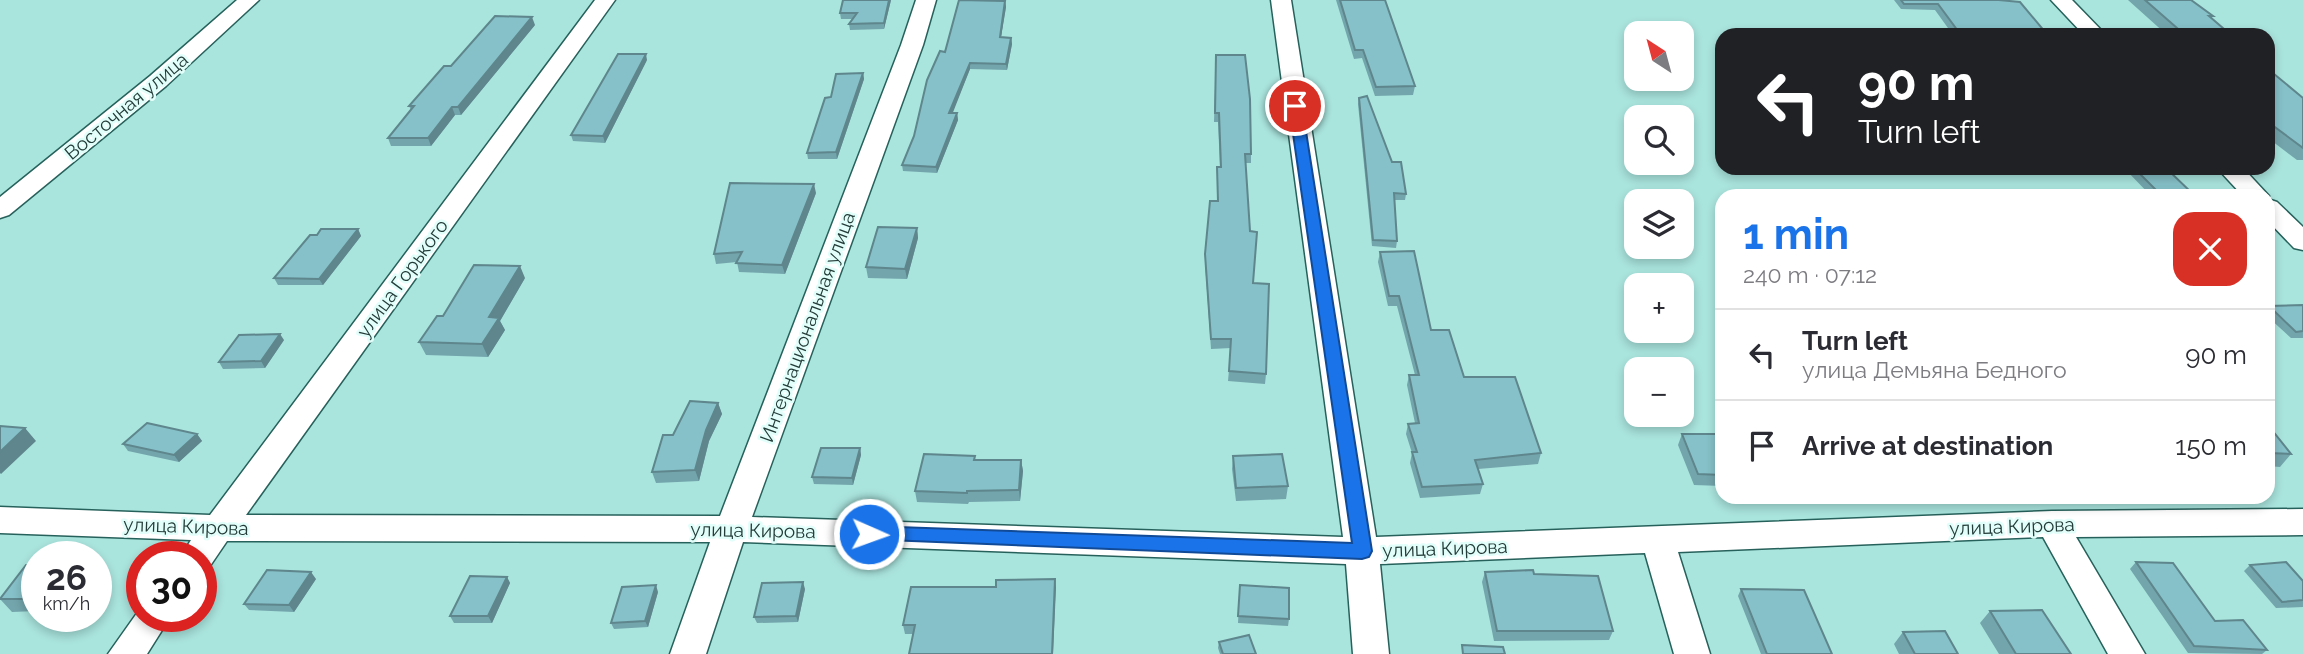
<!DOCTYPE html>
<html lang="en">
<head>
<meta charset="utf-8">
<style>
	body { margin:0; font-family:Raleway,sans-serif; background:#f2f2f3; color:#2b2b33; height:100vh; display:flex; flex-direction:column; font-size:26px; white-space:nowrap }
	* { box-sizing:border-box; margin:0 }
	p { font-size:23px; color:#7c7c81 }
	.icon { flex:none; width:38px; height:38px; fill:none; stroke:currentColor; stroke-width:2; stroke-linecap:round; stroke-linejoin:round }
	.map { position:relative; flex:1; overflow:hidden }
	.sheet { position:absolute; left:1715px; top:189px; width:560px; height:315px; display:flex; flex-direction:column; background:#fff; border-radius:21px; box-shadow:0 4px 10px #0003 }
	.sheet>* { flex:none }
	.top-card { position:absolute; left:1715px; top:28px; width:560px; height:147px; border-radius:21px; box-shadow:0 4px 10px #0003; background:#202124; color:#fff; overflow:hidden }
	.needle { width:46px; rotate:324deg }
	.controls { position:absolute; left:1624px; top:21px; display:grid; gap:14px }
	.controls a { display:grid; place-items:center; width:70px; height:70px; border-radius:14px; background:#fff; box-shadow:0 4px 10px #0003; font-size:35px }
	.speed { position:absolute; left:21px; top:541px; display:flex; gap:14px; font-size:35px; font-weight:700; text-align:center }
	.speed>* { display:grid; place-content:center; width:91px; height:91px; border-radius:50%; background:#fff; box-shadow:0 4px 10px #0003; line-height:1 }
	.speed small { font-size:18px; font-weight:400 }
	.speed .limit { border:10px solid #d22; background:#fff; color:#111 }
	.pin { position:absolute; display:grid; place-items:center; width:60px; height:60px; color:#fff; margin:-30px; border:4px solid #fff; border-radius:50%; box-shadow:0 2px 7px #0007 }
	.me { position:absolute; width:77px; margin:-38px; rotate:92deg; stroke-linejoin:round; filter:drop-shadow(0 0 5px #0008) }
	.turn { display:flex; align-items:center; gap:24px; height:147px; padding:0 28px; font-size:32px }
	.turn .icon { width:91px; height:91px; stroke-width:2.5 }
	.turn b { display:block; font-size:49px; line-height:60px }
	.round { display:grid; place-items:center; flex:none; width:74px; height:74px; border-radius:21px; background:#f2f2f3 }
	.head { display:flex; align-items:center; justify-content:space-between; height:119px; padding:0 28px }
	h1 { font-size:42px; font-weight:700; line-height:52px; color:#1a73e8 }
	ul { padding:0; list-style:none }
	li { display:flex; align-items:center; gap:21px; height:91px; padding:0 28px; border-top:2px solid #e1e1e2 }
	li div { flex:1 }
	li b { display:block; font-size:26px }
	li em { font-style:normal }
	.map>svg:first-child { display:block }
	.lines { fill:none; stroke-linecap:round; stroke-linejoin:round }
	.street-casing { stroke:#27615b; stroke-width:3 }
	.street { fill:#fff; fill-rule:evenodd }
	.wall { fill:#73a5ac }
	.shaded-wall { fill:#5e868c }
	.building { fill:#86c0c8; stroke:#5e868c; stroke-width:2 }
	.route { fill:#1a73e8; stroke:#114b97; stroke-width:2 }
	.labels { text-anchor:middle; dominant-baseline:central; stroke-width:5; stroke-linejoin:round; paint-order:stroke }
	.street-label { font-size:19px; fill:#243c39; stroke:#e2fefa }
</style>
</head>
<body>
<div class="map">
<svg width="2303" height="654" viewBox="0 0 2303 654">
	<rect width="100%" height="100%" fill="#a9e4dd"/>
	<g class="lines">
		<defs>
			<path id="street" d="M237,0H259L166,86L9,215L0,218V197L150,76Z
				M595,0H615L246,515L720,516L901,45L916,0H936L923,45L752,517L1343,537L1271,0H1291L1376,537L2052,511L2303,509V535L2076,537L2145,654H2108L2043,537L1678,552L1710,654H1674L1645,553L1380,564L1389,654H1353L1346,564L743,542L706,654H670L710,542L227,541L210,566L201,568V556H181L191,540L0,533V507L210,515Z
				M2051,0H2072L2106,35H2084Z
				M2217,168H2243L2269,196H2243Z
				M2268,199L2277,202L2303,227V250L2294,248L2268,221Z
				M142,606V616H171L147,654H108Z"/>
		</defs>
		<use href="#street" class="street-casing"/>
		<use href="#street" class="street"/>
	</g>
	<path class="wall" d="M891,0L884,29L850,30L849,24L853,19H841L840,13Z
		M1336,0H1385L1415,86L1413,95L1375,96L1362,58L1354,59Z
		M1894,0H1999L2046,33L2045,35H1953L1935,10L1901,9Z
		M2128,0H2191L2213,16L2211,19L2231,35H2167Z
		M1005,1L1006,7L1001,37L1011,38L1012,44L1007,70L970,69L952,113H957L958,120L937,173L903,171L902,165L914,136L945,52Z
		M535,25L461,115H455L431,146H391L388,138L411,110L409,106L451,66Z
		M1216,55L1251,154V163H1245L1253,283L1266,374L1265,384L1228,381L1231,348L1211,349L1205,263V254L1217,201V167H1220L1218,122H1214Z
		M647,60L605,143L573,141L571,135Z
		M2268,69L2303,98V160H2297L2268,138Z
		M863,73L864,79L837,159H808L807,153L831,97Z
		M1359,98L1392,162L1406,194L1405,200H1394L1397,241L1396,248L1372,246L1358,104Z
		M2127,168H2166L2195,196H2151L2126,170Z
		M816,193L785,274L739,272L737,262L716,264L714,254Z
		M917,228L918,238L907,279L868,278L866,267Z
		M358,229L361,236L323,285H278L274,278L317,235Z
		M1380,252L1431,330L1464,377L1541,453L1538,464L1478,469L1483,484L1480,494L1420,498L1410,463L1412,453L1406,434L1408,424L1415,423L1407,385L1409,375H1415L1397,306H1388L1378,262Z
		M525,278L500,321L505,330L488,357L426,355L419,342L443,316Z
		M2303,305V338H2291L2268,317L2269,306Z
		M284,340L265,368L223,369L219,362Z
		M718,403L722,414L709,441L699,481L656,483L652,472L673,435Z
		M2268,425L2291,454L2280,467L2268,466Z
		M197,434L202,441L179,462L128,451L123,444Z
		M1682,434H1722V486L1694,485L1678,445Z
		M860,448L861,455L853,485L814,484L812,477Z
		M1233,456L1288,486L1286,499L1236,501L1232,469Z
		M975,460H1021L1023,471L1020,501L969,502L968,504L917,502L915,491Z
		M2136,562L2215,621L2267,650L2262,654L2188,653L2130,569Z
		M37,565V611L12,612L0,599V598Z
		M2250,565L2303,581V607L2276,608L2244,571Z
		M1485,572L1534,574L1613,631L1609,640L1494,641L1482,582Z
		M507,577L510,583L492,623H454L450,616Z
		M316,579L294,612L249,610L244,604Z
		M1055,579L1056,588L913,634H905L903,625L996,587Z
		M1240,585L1289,619L1288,626L1238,623Z
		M805,589L798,622L757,623L754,617Z
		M1741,589L1832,654H1761L1738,596Z
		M658,592L648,627L614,629L611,623Z
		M1990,611L2071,654H1999L1980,623Z
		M1903,632L1958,654H1899L1894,644Z
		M1219,642L1256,654H1220L1218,648Z"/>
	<path class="shaded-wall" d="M889,0H891L884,29V23Z
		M1005,1L1006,7L1000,43V37Z
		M532,17L535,25L461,115L458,107Z
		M1011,38L1012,44L1007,70L1006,64Z
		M646,54L647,60L605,143L603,136Z
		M970,63V69L950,120L949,113Z
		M863,73L864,79L837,159L836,152Z
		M452,107L455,115L431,146L428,138Z
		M957,113L958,120L937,173L936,167Z
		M814,184L816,193L785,274L782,265Z
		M917,228L918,238L907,279L905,269Z
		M358,229L361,236L323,285L319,279Z
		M520,266L525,278L500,321L505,330L488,357L482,344L489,317Z
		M280,334L284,340L265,368L261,361Z
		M718,403L722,414L709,441L699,481L695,470L706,430Z
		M25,428L36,441L1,474L0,473V452Z
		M197,434L202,441L179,462L174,455Z
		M860,448L861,455L853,485L852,478Z
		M1021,460L1023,471L1020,501L1019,490Z
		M97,564L108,577L96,594V565Z
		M311,572L316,579L294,612L289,605Z
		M507,577L510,583L492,623L488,616Z
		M1055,579L1056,588L1053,654H1052Z
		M803,582L805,589L798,622L796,616Z
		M656,585L658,592L648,627L645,621Z"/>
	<path class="building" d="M843,0H889L884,23L849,24L857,13H840Z
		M959,0L1005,1L1000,37L1011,38L1006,64L970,63L949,113H957L936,167L902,165L914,136L927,80L940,51L945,52Z
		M1340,0H1385L1415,86L1376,87L1363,50H1355Z
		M1901,0H1999L2020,2L2046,33H2033L2034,35H1961L1938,4H1904Z
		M2145,0H2191L2213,16H2209L2231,35H2185Z
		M495,16L532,17L458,107H452L428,138H388L414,106H409L444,66H451Z
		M618,54H646L603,136L571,135Z
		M1216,55H1245L1250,99L1251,154H1245L1250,231L1257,232L1253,283L1269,284L1266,374L1229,371L1231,339H1211L1205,254L1210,201H1218L1217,167H1221L1219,113H1215Z
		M2268,69L2303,98V148L2268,122Z
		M863,73L836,152L807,153L825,98L831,97L836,74Z
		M1367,96L1392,162H1401L1406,194L1394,193L1397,241L1373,240L1359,98Z
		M2134,168H2166L2195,196H2162Z
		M730,183L814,184L782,265L736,263L742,252L714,254Z
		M878,227L917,228L905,269L866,267Z
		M321,229H358L319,279L274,278L310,235H317Z
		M1414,251L1431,330H1449L1464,377H1515L1541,453L1475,460L1483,484L1422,487L1412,452H1417L1408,424L1419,423L1409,375H1419L1399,296H1389L1380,252Z
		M474,265L520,266L489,317L499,318L482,344L419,342L437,316H443Z
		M2303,305V331L2296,332L2269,306Z
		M280,334L261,361L219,362L239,335Z
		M690,401L718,403L706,430L695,470L652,472L663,435H673Z
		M147,423L197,434L174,455L123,444Z
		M2268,425L2291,454L2268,453Z
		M0,426L25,428L0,452Z
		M1682,434H1722V475L1698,474Z
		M821,448H860L852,478L812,477Z
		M924,454L975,456L974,460H1021L1019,490L967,491V493L915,491Z
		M1282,454L1288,486L1236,488L1233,456Z
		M2136,562L2173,563L2215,621L2243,620L2267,650L2194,646Z
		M2286,562L2303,581V600L2282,602L2250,565Z
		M26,565H37V599H0Z
		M267,570L311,572L289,605L244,604Z
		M1533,570L1534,574L1598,576L1613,631H1497L1485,572Z
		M470,576L507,577L488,616H450Z
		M1055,579L1052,654H909L915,625H903L911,587H996V580Z
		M803,582L796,616L754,617L762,583Z
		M656,585L645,621L611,623L622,587Z
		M1240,585L1289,588V619L1238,616Z
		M1741,589L1804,590L1832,654H1767Z
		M2042,610L2071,654H2016L1990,611Z
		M1945,631L1958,654H1915L1903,632Z
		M1249,635L1256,654H1223L1219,642Z
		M1462,645L1503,647L1505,654H1463Z"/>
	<path class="route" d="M1295,102L1302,106L1372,551L1369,557L1362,559L862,539L859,534L862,528L869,526L1352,543L1289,106Z"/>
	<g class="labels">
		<g class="street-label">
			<text transform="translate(126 106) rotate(-40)">Восточная улица</text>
			<text transform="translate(402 278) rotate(-54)">улица Горького</text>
			<text transform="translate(807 327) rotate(-70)">Интернациональная улица</text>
			<text transform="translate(186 526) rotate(2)">улица Кирова</text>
			<text transform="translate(2012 526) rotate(-2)">улица Кирова</text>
			<text transform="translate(753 530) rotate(1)">улица Кирова</text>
			<text transform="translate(1445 548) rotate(-2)">улица Кирова</text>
		</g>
	</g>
</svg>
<div class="controls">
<a><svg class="needle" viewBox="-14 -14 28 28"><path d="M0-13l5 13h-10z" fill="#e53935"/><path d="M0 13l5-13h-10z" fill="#7c7c81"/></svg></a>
<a><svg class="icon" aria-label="search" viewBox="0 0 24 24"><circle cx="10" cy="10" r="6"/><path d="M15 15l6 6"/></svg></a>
<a><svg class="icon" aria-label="layers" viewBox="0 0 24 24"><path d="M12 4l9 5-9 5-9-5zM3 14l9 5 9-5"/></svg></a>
<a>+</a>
<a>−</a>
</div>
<div class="speed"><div>26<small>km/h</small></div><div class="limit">30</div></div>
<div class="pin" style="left:1295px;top:106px;background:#d93025"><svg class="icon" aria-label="arrive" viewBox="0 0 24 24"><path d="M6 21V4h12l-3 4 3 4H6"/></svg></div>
<svg class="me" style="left:869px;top:534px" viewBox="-20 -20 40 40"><circle r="17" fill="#1a73e8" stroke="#fff" stroke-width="3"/><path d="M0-11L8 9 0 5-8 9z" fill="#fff"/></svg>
<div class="top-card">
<div class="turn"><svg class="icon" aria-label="left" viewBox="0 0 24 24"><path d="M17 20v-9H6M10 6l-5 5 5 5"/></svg><div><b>90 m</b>Turn left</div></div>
</div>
<section class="sheet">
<div class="head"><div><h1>1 min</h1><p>240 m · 07:12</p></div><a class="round" style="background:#d93025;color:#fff"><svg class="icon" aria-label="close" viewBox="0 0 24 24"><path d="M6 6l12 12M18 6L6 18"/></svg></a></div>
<ul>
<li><svg class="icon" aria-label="left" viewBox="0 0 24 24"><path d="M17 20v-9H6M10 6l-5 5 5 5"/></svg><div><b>Turn left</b><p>улица Демьяна Бедного</p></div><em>90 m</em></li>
<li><svg class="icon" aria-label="arrive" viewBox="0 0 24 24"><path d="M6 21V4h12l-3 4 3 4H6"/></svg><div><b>Arrive at destination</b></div><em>150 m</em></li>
</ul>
</section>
</div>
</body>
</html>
